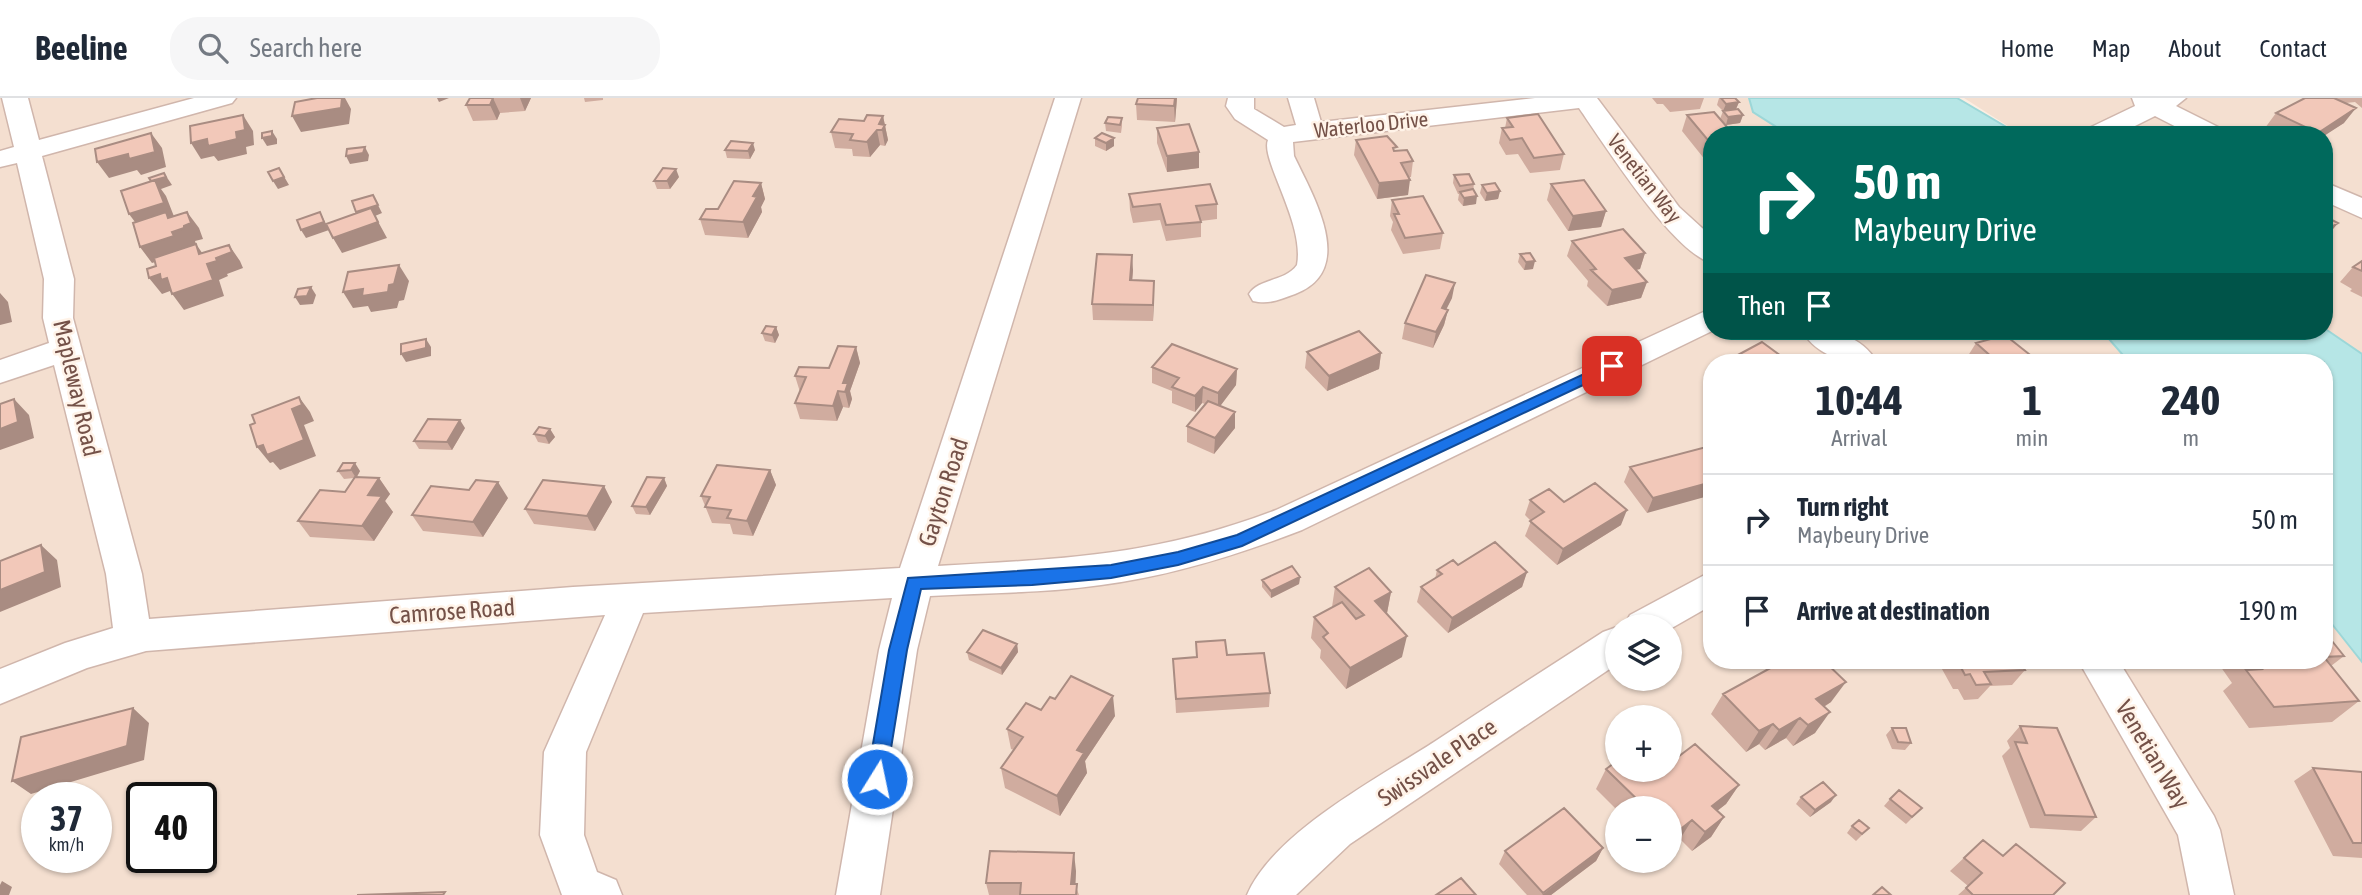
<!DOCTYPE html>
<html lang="en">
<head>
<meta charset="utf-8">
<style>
	body { margin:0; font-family:"Asap Condensed",sans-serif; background:#f6f6f7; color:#1f2937; height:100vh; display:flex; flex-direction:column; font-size:26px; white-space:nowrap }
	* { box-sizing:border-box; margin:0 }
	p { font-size:23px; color:#747a83 }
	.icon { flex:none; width:38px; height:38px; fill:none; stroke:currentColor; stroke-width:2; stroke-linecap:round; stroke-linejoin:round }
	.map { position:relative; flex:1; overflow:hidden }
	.panel { position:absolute; left:1703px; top:256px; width:630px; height:315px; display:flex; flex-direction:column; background:#fff; border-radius:28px; box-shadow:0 2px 5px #0004 }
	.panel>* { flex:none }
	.banner { position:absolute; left:1703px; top:28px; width:630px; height:214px; border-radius:28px; box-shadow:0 2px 5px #0004; background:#00695c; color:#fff; overflow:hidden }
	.tools { position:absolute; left:1605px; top:516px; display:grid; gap:14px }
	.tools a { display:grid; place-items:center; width:77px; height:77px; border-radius:50%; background:#fff; box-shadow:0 2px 5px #0004; font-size:35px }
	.speed { position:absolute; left:21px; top:684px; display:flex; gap:14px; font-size:35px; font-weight:700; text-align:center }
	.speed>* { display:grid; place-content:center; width:91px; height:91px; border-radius:50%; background:#fff; box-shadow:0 2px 5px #0004; line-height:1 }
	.speed small { font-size:18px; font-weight:400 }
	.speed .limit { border:4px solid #111; border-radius:10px; background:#fff; color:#111 }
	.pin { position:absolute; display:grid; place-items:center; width:60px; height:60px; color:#fff; margin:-30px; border-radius:14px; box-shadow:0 4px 10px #0006 }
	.me { position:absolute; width:77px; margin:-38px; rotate:10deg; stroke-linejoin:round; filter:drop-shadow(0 0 5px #0008) }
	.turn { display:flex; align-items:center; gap:24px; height:147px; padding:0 35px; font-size:32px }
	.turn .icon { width:91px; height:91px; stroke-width:2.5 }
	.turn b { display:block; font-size:49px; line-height:60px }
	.then { display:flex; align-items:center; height:66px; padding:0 35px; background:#0003; gap:14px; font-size:26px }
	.eta { display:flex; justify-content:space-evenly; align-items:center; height:119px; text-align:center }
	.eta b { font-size:42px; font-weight:700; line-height:49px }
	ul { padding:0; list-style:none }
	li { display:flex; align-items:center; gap:21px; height:91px; padding:0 35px; border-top:2px solid #e0e1e3 }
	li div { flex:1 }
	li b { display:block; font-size:26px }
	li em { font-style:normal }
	header { display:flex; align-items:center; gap:42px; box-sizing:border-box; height:98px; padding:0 35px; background:#fff; border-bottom:2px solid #e0e1e3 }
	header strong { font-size:33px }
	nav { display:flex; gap:38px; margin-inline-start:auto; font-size:24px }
	.search { width:490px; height:63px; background:#f6f6f7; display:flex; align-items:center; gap:18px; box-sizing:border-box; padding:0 24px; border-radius:28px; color:#747a83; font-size:26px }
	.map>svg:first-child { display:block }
	.residential { fill:#f4dfd0; fill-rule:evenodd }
	.water { fill:#b6e6e6; stroke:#9cd7d8; stroke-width:2 }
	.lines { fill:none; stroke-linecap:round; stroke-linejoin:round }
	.minor-casing { stroke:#d0b6ac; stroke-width:3 }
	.minor { fill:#fff; fill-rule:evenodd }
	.wall { fill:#d0ac9f }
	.shaded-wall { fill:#a98c82 }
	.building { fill:#f2c8b9; stroke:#a98c82; stroke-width:2 }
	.route { fill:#1a73e8; stroke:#114b97; stroke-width:2 }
	.labels { text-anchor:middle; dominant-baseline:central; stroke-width:5; stroke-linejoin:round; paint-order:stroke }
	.far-street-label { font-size:21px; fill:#745148; stroke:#fff3e8 }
	.street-label { font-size:24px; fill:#745148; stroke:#fff3e8 }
</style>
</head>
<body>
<header>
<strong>Beeline</strong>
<div class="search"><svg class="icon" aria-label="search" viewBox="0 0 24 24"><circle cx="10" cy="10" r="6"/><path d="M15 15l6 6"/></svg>Search here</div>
<nav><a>Home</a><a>Map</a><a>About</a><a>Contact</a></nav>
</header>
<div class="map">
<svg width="2362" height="797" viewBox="0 0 2362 797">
	<rect width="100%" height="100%" fill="#fceee2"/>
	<path class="residential" d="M0,0H1860L1919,37H1712V233H2137L2161,264H1712V562H2324V480L2362,531V797H0ZM1617,528H1670V581H1617ZM1617,620H1670V672H1617ZM37,700H96V760H37ZM142,700H201V760H142ZM1617,710H1670V763H1617Z
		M1964,0H2362V279L2324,233V37H2022Z"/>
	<path class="water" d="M1749,0H1957L2020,37H1789L1753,14Z
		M2324,230L2362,256V564L2324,516V264H2129L2102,233H2324Z"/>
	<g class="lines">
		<defs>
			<path id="minor" d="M2,0H28L39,42L194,0H236L232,5L42,58L74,181L73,220L142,476L149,521L573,489L900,470L1055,0H1081L938,468C1063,461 1156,458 1276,412L1712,210V233L1302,432C1237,457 1170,478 1101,487C1044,495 987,495 930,498L917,552L880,797H836L879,552L892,500L643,515L586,654L584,737L597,774L616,782L622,797H562L540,737L544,654L605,517L146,553L87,570L0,606V571L65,545L113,530L106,476L54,267L0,285V262L49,245L43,220L44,181L17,65L0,69V53L14,49Z
				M1228,0H1254V11L1284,29L1296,27L1288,0H1314L1321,24L1535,0H1597L1679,109L1712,139V165C1673,155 1604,46 1579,10L1293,44L1294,58C1313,98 1358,172 1295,196C1281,201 1269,207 1253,203L1249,196C1259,180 1285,184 1297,167C1305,125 1260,61 1268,42L1235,21L1226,8Z
				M2132,0H2186L2176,8L2222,31L2226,37H2192L2155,18L2117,37H2083L2087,31L2135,8Z
				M2324,84L2362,100V120L2324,103Z
				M1802,233C1832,232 1860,236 1877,264C1847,265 1820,261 1802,233Z
				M1712,473V507L1670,531V528H1624L1630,517Z
				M1617,529V566L1350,746L1296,797H1247C1273,735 1378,680 1434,644C1490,607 1547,570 1603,534Z
				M2078,562H2118L2214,718L2220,732L2234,797H2190L2178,737Z"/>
		</defs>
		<use href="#minor" class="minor-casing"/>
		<use href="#minor" class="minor"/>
	</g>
	<path class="wall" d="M470,0H531L525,13L500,15L497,22L473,23L466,7Z
		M584,0H603V2L585,4Z
		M1138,0H1177L1175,24L1137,22L1136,6Z
		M1652,0H1704L1700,11L1670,14L1663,6H1657Z
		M1719,0H1735L1739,4L1736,11L1743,17L1740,25L1726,27L1720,21L1723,13L1717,7Z
		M2314,0H2362V10L2355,4L2346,5L2344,25L2324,37H2278L2265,30L2276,15Z
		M1687,17L1712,37V67L1710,68L1682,33Z
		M883,18L888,42L885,48L880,47L870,59L853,58L852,51L835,50L831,34L864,23Z
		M1122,20V28L1121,35L1106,33L1105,25Z
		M1507,20L1564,56L1560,72L1530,75L1518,56L1506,57L1499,45L1502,30H1505Z
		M1157,30L1199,54V70L1167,74L1157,45Z
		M1095,40H1114V48L1106,53L1095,48Z
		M1356,42L1396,53L1413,63L1411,79H1409L1408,97L1377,101L1354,57Z
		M725,52H755L750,61L727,60Z
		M1454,77L1474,86L1473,92L1476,106L1463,108L1458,102L1459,96H1458L1453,85Z
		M679,79L670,91H657L654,83Z
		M761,85L765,101L761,109L762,114L748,140L705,137L700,121L718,111Z
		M1551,86L1606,113L1601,129L1568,133L1547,102Z
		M1482,87L1500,93L1498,101L1485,103L1480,95Z
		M1129,96L1217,106V121L1201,123V139L1166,143L1160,122L1133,125L1130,112Z
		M1392,102L1443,135L1440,151L1403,156L1391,132L1393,124L1390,118Z
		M1572,143L1645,155L1640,171L1636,172L1647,184L1641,200L1607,208L1587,188L1588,183L1567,158Z
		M1520,156L1533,171L1524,172L1518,164Z
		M2362,163V199L2350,193L2352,191L2340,184L2353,169Z
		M1133,172L1132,182L1154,198L1153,223L1093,222L1092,206Z
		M1452,200L1446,211L1448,212L1444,227L1433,250L1402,241L1405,225Z
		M776,229L779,237L775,245L765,243L762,235Z
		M1917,233H1944L1929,241Z
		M1976,245L2039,264H1969L1966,261Z
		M856,249L860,265L850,293L852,301L849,310L843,309L837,323L800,321L795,305L800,294L795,278L829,270Z
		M1307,254L1381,255L1379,271L1327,293L1305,270Z
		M1736,258L1789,264H1733Z
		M1152,269L1237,271L1236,287L1220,308L1235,314V330L1214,356L1187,344V328L1205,306L1202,305L1195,314L1172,305V293L1152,285Z
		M465,330L452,352L419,351L414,343Z
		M550,331L555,339L549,346L538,344L534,336Z
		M1710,348L1647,415L1624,384L1630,369Z
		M770,372L776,387L753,438L733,436L730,426L712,425L701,398Z
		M338,373H360L357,379L379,380L390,396L385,403L393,414L374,443L310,439L298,423L345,394L354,380L344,381Z
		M664,380L667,388L650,417L636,416L632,408Z
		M604,388L612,404L595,433L534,426L525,411Z
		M508,400L483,439L423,433L412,417Z
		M1530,402L1564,404L1621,427L1557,467L1525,438L1531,423L1525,417Z
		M1458,467L1527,474L1522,489L1448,535L1417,504L1421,489L1435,481L1437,472Z
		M1300,479L1299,486L1271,500L1262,489V482Z
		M1335,489L1391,494L1387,515L1402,559L1346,591L1320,560L1321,552L1311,540L1314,519L1332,509Z
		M2324,533L2344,558L2331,568L2359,603L2332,624L2249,630L2223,593L2232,585L2216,562H2324Z
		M1196,544L1227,557L1270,595L1269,609L1176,615L1173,561L1196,559Z
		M1017,546L1018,554L1002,577L969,562L967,554Z
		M1937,562H2019L2025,572L2012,587L1990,588L1978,601L1964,602L1958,591H1953Z
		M1723,596L1831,604L1824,609L1815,635L1793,648L1786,640L1765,652L1759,646L1746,654L1711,616Z
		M1055,601L1115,618L1085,663L1087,675L1060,718L1005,690L1001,670L1014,652L1011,651L1007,631L1041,612Z
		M2020,628L2096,719L2081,733L2030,730L2002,658L2010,650L2007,643Z
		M1892,630L1911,645L1905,652L1892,651L1886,637Z
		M2313,670L2362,674V760L2333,758L2294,683Z
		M1606,671L1739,687L1726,706L1717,713L1724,719L1711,739L1692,753L1680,741L1670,749V710H1617V712L1596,691Z
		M1801,699L1831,704L1810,719L1796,706Z
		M1890,701L1922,710L1906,726L1884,708Z
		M1852,728L1863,736L1856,743L1847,735Z
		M1983,742L2003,758L2053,797H1958L1968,788L1950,773Z
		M1603,750L1596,763L1551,797H1527L1499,766L1505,753Z
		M1076,773L1075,786L1079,797H989L986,785Z"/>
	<path class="shaded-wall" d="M342,0H345L351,11L349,26L301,34L292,18Z
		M437,0H449L439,4Z
		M493,0L500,15L497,22L490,7Z
		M520,0H531L525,13Z
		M1175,0H1177L1175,24L1174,8Z
		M1739,4L1736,11L1723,13L1726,6Z
		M2356,10L2344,25L2324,38V37H2316Z
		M243,17L253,33L254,47L246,49L247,56L218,63L214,58L201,61L191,45L236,34Z
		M1743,17L1740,25L1726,27L1728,19Z
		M883,18L888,42L885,48L882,32L879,26Z
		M877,32L880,47L870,59L867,44Z
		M272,33L277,41V46L267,48L262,40Z
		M151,35L162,50L166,69L141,77L137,72L109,80L97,64Z
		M1114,40V48L1106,53V45Z
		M753,45L755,52L750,61L748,53Z
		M365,49L369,57L368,63L350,66L346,58Z
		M1199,54V70L1167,74V58Z
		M279,70L289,87L278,91L273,83Z
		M676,71L679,79L670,91L667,83Z
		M164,75L172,87L161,91L166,98L175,121L184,128L187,114L199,130L203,141L195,143L196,146L184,150L186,154L152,165L140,149L172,134L141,132L129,116L152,84Z
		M1410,82L1408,97L1377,101L1379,85Z
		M761,85L765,101L761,109L762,114L748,140L743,124L753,98Z
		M1500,93L1498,101L1485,103L1487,95Z
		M373,97L382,115L375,118L387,140L342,155L333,140L361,122L356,114Z
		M1477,98L1476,106L1463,108L1464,100Z
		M1606,113L1601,129L1568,133L1573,118Z
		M320,114L329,132L306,140L301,132Z
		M2338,125L2325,141L2324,142V133Z
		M196,146L207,162L229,147L240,163L243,170L227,176L228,178L219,182L224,198L184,212L170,193L162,196L149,180L199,156Z
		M1645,155L1640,171L1620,175L1625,160Z
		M1132,157L1133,172L1131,198L1130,182Z
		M1535,163L1533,171L1524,172L1526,164Z
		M399,167L409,183L404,202L399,203L397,210L371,214L368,208L353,210L343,194L389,187Z
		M1154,183V198L1153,223V207Z
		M1647,184L1641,200L1607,208L1612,192Z
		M1455,185L1452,200L1439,226L1442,210Z
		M311,189L316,197L313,206L300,207L295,199Z
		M0,195L8,204L12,224L0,227Z
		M1448,212L1444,227L1433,250L1436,234Z
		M776,229L779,237L775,245L772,237Z
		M1934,233H1944L1929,241Z
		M426,241L431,249V258L406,264L401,256Z
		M856,249L860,265L850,293L852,301L849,310L843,285Z
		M1381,255L1379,271L1327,293L1329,278Z
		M1237,271L1236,287L1218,311V295Z
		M1203,289L1202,305L1195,314V298Z
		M838,293L843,309L837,323L833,308Z
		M299,299L310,314L314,323L304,327L316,358L280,372L273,364L270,365L257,349L263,347L292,311Z
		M14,301L29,317L34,340L0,352V331Z
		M1235,314V330L1214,356L1215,340Z
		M460,322L465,330L452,352L447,344Z
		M550,331L555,339L549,346L545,338Z
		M355,365L360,373L356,380L351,372Z
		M770,372L776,387L753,438L747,423Z
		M379,380L390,396L385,403L393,414L374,443L362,428L368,397Z
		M664,380L667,388L650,417L646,409Z
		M498,384L508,400L483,439L473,424Z
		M1712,384V397L1647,415L1653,400Z
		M604,388L612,404L595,433L587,418Z
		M1627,412L1621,427L1557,467L1563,451Z
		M41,447L57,462L61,489L0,514V492Z
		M1527,474L1522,489L1448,535L1452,520Z
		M1300,479L1299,486L1271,500V493Z
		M1391,494L1387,515L1375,503Z
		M1407,538L1402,559L1346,591L1350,570Z
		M1017,546L1018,554L1002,577L1001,570Z
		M1846,584L1831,604L1802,622L1816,601Z
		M1113,598L1115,618L1085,663L1087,675L1060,718L1057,698L1077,652Z
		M133,610L149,625L144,662L31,696L12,683Z
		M1830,614L1815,635L1793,648L1808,627Z
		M1800,620L1786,640L1765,652L1779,632Z
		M1773,626L1759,646L1746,654L1759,633Z
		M1739,687L1726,706L1699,727L1712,708Z
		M1836,697L1831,704L1810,719L1815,712Z
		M1724,719L1711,739L1692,753L1705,734Z
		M1692,722L1680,741L1670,749V742L1673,737Z
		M1603,750L1596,763L1551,797H1542Z
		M1074,755L1076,773L1075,797L1071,786Z
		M2,783L12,789L9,797H0V787Z"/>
	<path class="building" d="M317,0H342L341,10L292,18L295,4Z
		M470,0H493L490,7H466Z
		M1138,0H1175L1174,8L1136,6Z
		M1721,0H1735L1739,4L1726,6Z
		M2305,0H2334L2356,10L2318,35L2276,15Z
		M1738,11L1743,17L1728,19L1723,13Z
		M1714,14L1734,37H1712V47L1687,17Z
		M1538,16L1564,56L1534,60L1522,40L1510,42L1502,30L1513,29L1507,20Z
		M243,17L245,32L236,34L237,41L208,48L207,41L191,45L190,28Z
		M867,17L883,18L879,26L885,27L882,32H877L867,44L850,42L853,36L831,34L839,21L864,23Z
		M1108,19L1122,20L1120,27L1105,25Z
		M1189,26L1199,54L1167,58L1157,30Z
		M272,33V38L262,40V35Z
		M151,35L155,54L129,61L128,56L97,64L95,51Z
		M1102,35L1114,40L1106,45L1095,40Z
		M1387,38L1397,49L1393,50L1394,53L1407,52L1413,63L1401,65L1410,82L1379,85L1356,42Z
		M731,43L753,45L748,53L725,52Z
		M365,49L363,55L346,58L347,51Z
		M279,70L284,79L273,83L268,74Z
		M663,70L676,71L667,83H654Z
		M164,75L166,79L151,83L149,80Z
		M1469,76L1474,86L1460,88L1454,77Z
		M155,82L164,105L129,116L121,93Z
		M1584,82L1606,113L1573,118L1551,86Z
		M734,83L761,85L753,98L757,99L743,124L700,121L706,111H718Z
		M1495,85L1500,93L1487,95L1482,87Z
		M1210,86L1217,106L1196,108L1201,124L1166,127L1160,106L1133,109L1129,96Z
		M1473,91L1477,98L1464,100L1460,94Z
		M373,97L378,107L356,114L352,103Z
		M1423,98L1443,135L1405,140L1394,116H1399L1392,102Z
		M371,110L378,124L333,140L326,126Z
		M166,114L168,120L187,114L191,125L184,128V130L172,134L174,138L140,149L133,125Z
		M320,114L324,124L301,132L297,122Z
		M2324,118L2338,125L2324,133Z
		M1623,131L1645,155L1625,160L1647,184L1612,192L1591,172L1596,171L1572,143Z
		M196,146L199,156L229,147L232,154L216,160L217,163L207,166L213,182L172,196L167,180L161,182L160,176L149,180L147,171L156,168L154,160Z
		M1530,155L1535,163L1526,164L1520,156Z
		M1097,156L1132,157L1130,182L1154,183L1153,207L1092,206Z
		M2362,163V173L2353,169Z
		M399,167L394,186L389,187L388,194L362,198L363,191L343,194L348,174Z
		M1426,177L1455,185L1442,210L1448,212L1436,234L1405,225Z
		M311,189L307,198L295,199L298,191Z
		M766,228L776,229L772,237L762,235Z
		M1359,233L1381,255L1329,278L1307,254Z
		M2005,237L2039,264H1993L1991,263L1994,261L1976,245Z
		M426,241V250L401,256V246Z
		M1762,244L1789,264H1744L1736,258Z
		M1172,246L1237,271L1218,295L1203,289L1195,298L1172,289L1179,280L1152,269Z
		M838,248L856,249L843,285H848L845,294L838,293L833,308L795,305L806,279L795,278L799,269L829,270Z
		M299,299L302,307L292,311L304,342L267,357L263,347L257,349L250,327L255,325L252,317Z
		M14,301L18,324L0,331V306Z
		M1208,303L1235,314L1215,340L1187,328Z
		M428,321L460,322L447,344L414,343Z
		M539,329L550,331L545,338L534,336Z
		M1710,348L1712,349V384L1653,400L1630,369Z
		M343,365H355L351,372L338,373Z
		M717,367L770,372L747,423L727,420L731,412L705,409L710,399L701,398Z
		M355,379L379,380L368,397L382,398L362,428L298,423L320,392L345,394Z
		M647,379L664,380L646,409L632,408Z
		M476,382L498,384L473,424L412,417L431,388L469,392Z
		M543,382L604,388L587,418L525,411Z
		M1595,385L1627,412L1563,451L1530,423L1544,414L1530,402L1549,391L1564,404Z
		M1495,444L1527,474L1452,520L1421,489L1442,476L1437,472L1453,462L1458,467Z
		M41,447L45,474L0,492V463Z
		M1292,468L1300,479L1271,493L1262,482Z
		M1369,470L1391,494L1375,503L1407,538L1350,570L1323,539L1328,535L1314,519L1342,504L1356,521L1364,517L1335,489Z
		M983,532L1017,546L1001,570L967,554Z
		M2324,533L2344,558L2324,559L2359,603L2274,609L2246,572L2262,571L2255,562H2324Z
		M1225,542L1227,557L1264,555L1270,595L1176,601L1173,561L1197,559L1196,544Z
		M1785,562H1823L1846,584L1816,601L1830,614L1808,627L1800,620L1779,632L1773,626L1759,633L1723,596Z
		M1957,562H2019L2025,572L1984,574L1991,586L1976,587L1970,576L1965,577Z
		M1071,578L1113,598L1077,652L1084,655L1057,698L1001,670L1023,639L1007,631L1026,605L1041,612L1050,599L1055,601Z
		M133,610L127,648L12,683L21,639Z
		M2020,628L2057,630L2096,719L2045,717L2015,644L2027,645Z
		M1892,630H1906L1911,645L1898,644Z
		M1695,646L1739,687L1712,708L1724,719L1705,734L1692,722L1673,737L1670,734V710H1646L1606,671L1617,663V672H1670V665Z
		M2313,670L2362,674V745H2353Z
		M1823,684L1836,697L1815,712L1801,699Z
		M1899,692L1922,710L1912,719L1890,701Z
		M1564,710L1603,750L1543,795L1505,753Z
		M1859,722L1869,730L1862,736L1852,728Z
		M1983,742L2003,758L2016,746L2065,785L2053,797H1973L1966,790L1982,775L1964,760Z
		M990,753L1074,755L1071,786H1077L1076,797H1020L1021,785H986Z
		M1461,780L1476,797H1436Z
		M1882,789L1891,797H1873Z
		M445,794L443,797H357Z"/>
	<path class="route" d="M1612,263L1617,264V271L1242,448L1178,467L1111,480L1032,487L921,491L907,552L886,681L883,687L877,690L870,687L867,681L889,552L908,480L1111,467L1178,454L1237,437Z"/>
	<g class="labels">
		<g class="far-street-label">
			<text transform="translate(1371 26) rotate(-6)">Waterloo Drive</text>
			<text transform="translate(1645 80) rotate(52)">Venetian Way</text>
		</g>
		<g class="street-label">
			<text transform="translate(77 290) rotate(77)">Mapleway Road</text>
			<text transform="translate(943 394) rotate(-72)">Gayton Road</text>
			<text transform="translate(452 513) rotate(-4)">Camrose Road</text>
			<text transform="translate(2153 656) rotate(59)">Venetian Way</text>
			<text transform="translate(1437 664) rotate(-34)">Swissvale Place</text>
		</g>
	</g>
</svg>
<div class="tools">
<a><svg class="icon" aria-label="layers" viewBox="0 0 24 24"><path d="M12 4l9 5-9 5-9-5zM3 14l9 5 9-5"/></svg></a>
<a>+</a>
<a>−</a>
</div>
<div class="speed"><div>37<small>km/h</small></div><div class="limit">40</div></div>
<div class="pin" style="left:1612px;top:268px;background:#d93025"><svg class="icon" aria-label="arrive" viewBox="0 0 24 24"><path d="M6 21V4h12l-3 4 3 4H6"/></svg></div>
<svg class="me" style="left:877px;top:681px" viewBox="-20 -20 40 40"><circle r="17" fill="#1a73e8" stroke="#fff" stroke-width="3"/><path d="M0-11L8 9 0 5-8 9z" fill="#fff"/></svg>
<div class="banner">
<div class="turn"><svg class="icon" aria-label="right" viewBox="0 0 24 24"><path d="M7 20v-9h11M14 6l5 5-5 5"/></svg><div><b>50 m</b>Maybeury Drive</div></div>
<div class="then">Then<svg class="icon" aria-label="arrive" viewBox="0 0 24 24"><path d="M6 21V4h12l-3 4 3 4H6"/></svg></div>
</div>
<section class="panel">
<div class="eta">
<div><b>10:44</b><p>Arrival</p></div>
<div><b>1</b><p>min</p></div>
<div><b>240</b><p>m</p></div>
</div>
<ul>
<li><svg class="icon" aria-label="right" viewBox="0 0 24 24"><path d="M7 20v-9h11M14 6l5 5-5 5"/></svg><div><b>Turn right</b><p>Maybeury Drive</p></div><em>50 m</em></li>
<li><svg class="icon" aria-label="arrive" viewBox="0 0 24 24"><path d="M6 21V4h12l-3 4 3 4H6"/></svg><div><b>Arrive at destination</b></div><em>190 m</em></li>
</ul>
</section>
</div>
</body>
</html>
